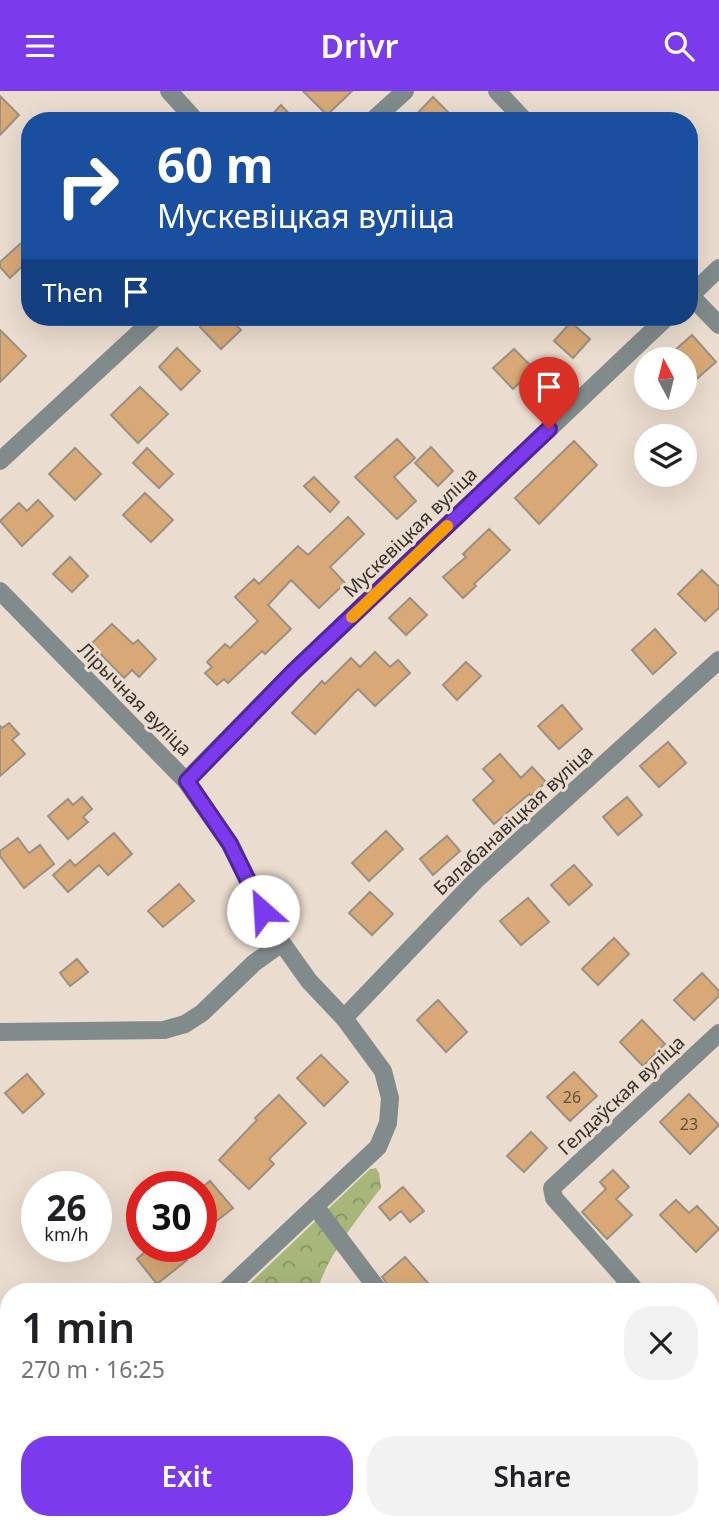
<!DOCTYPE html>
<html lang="en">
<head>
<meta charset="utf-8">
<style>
	body { margin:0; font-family:"Noto Sans",sans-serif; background:#f2f2f2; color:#202124; height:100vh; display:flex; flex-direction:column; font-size:26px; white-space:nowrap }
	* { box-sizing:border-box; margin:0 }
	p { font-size:23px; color:#757577 }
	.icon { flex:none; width:38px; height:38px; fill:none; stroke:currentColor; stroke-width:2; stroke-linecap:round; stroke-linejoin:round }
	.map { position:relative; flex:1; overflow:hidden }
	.drawer { position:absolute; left:0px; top:1192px; width:719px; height:247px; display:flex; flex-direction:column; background:#fff; border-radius:28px 28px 0 0; box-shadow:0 7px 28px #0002 }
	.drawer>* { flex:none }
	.top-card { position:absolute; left:21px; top:21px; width:677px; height:214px; border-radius:28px; box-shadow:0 7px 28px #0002; background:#1a4fa0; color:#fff; overflow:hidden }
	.needle { width:46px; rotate:353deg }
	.buttons { position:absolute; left:634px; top:256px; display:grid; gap:14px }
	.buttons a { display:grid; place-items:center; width:63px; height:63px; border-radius:50%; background:#fff; box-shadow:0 7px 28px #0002; font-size:35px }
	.speed { position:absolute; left:21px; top:1080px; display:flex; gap:14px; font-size:35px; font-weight:700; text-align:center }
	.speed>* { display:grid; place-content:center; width:91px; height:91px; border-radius:50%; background:#fff; box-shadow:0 7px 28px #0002; line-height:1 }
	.speed small { font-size:18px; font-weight:400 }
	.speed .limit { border:10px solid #d22; background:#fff; color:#111 }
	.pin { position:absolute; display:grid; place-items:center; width:60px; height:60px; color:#fff; margin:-72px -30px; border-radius:50% 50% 50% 0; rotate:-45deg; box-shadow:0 0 7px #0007 }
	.pin .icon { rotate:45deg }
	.me { position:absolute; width:77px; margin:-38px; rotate:334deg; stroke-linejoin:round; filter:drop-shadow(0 0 5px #0008) }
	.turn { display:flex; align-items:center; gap:24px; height:147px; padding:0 21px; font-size:32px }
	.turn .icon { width:91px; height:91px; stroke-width:2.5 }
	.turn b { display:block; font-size:49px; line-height:60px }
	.then { display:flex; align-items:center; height:66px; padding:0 21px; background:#0003; gap:14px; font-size:26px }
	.round { display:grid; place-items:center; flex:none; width:74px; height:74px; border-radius:28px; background:#f2f2f2 }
	.summary { display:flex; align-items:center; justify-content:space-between; height:119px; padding:0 21px }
	h1 { font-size:42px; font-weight:600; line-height:52px }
	.button { display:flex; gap:14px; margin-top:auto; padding:14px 21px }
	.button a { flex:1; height:80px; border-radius:28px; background:#7c3aed; color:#fff; font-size:28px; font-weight:600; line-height:80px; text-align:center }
	.button a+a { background:#f2f2f2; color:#202124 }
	header { display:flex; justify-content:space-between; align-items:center; height:91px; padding:0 21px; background:#7c3aed; color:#fff; font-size:32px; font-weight:600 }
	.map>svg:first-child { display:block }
	.forest { fill:url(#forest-crowns) }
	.building { fill:#d8a976; stroke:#9c9082; stroke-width:2 }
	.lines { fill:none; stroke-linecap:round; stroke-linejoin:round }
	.minor { stroke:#828b8c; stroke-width:18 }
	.route-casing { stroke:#51269a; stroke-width:18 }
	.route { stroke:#7c3aed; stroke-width:12 }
	.slow { stroke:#f59e0b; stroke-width:12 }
	.labels { text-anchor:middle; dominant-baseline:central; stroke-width:6; stroke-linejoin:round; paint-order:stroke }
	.number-label { font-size:16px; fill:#5f4f3e }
	.street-label { font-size:19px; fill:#37312c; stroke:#eadcce }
</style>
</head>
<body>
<header><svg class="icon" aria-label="menu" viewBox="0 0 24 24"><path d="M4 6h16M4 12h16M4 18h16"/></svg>Drivr<svg class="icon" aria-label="search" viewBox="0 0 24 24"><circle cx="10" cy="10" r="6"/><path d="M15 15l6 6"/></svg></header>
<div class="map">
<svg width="719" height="1437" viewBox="0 0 719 1437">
	<defs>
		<pattern id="forest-crowns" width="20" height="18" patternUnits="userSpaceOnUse" patternTransform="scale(1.75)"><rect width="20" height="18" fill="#a6b779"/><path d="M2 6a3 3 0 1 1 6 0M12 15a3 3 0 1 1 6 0" fill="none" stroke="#889563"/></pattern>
	</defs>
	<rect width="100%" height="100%" fill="#eadcce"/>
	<path class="forest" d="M376,1077L379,1082L381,1097C362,1121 323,1171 318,1200H242L370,1078Z"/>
	<path class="building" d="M303,0H352L327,24Z
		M0,5L19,24L0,44Z
		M433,6L457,30H410Z
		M281,14L296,30H266Z
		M30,144V168L10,187L0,176V171Z
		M210,226H228L241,239L221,258L200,236Z
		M571,231L590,248L573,267L554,250Z
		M0,239L26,265L0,291Z
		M692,244L716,271L684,299V268H665Z
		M177,257L200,280L181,299L159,276Z
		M514,258L534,278L513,298L493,277Z
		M140,296L168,323L138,352L111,324Z
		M397,348L415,367L394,386L416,410L397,428L355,386Z
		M574,350L597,374L539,433L515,407Z
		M431,356L453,380L438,395L415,372Z
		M75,357L101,383L75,409L49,383Z
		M147,357L173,383L159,397L133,372Z
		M314,386L339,411L330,421L304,395Z
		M145,402L173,429L151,451L123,424Z
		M38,409L53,425L22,455L0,430L19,412L27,420Z
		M348,426L364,443L330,476L345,492L319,517L291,489L268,514L291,538L265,563L262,560L228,592L224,588L217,594L205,582L212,576L207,571L225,553L230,557L258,530L235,506L254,488L259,493L298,455L308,464Z
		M489,438L510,459L474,493L476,495L463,507L443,486L466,466L463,463Z
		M70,466L88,485L72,501L53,483Z
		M702,479L719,496V517L705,530L678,503Z
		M410,507L427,524L406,544L389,527Z
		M112,533L133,553L138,549L156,568L139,586L132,579L124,587L91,553Z
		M655,538L676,562L653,583L632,559Z
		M375,561L390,576L398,569L410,582L375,615L358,598L315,643L292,622L322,590L325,593L351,567L360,576Z
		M466,571L481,585L457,609L443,594Z
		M562,614L582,638L559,658L538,635Z
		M9,632L19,643L12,649L25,663L0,685V635L2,637Z
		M668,651L686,672L659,696L640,675Z
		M500,663L521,687L532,676L546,691L531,705L529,703L494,733L473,709L494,690L483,678Z
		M82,706L92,718L83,726L88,731L68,748L48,725L68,708L73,714Z
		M627,706L642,724L618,744L603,726Z
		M386,740L403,758L369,790L352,772Z
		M114,742L132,763L108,784L99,774L68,801L53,784L70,769L75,775Z
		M447,745L460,760L433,784L420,768Z
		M18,747L29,762L40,754L54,773L24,797L0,765V760Z
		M574,774L592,794L569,814L551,794Z
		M179,793L194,810L163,836L148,820Z
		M370,801L393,823L372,844L349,822Z
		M528,807L549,831L521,854L500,830Z
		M614,847L629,863L598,894L582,878Z
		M77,868L88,881L70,895L60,882Z
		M702,882L719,900V905L694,929L674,909Z
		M438,909L467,941L446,961L417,929Z
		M642,929L665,953L643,975L620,951Z
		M321,964L348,991L324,1015L297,987Z
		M574,981L597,1005L570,1030L547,1006Z
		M27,983L44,1003L23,1022L5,1002Z
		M689,1003L719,1034L690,1063L660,1031Z
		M279,1004L306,1032L269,1068L274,1073L249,1098L219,1069L257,1029L255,1027Z
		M531,1041L547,1057L524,1081L507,1065Z
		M613,1079L629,1096L616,1108L632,1124L607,1148L582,1121L606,1098L600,1091Z
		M210,1090L233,1117L201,1142V1097Z
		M403,1096L424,1120L410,1131L401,1120L390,1129L379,1116Z
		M676,1109L689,1122L697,1115L719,1138L696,1161L660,1124Z
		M152,1155H176L187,1169L157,1193L137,1168Z
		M405,1166L435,1200H393L382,1186Z"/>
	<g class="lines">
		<path class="minor" d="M169,0L196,30
			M497,0L525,30
			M372,30L405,0
			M690,204L719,234
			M690,205L719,177
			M0,370L156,226
			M0,500L186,690L230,753L263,820L282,852L309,890L344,927L383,980L390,1007L388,1032L378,1056L225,1200
			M186,690L293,581L667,226
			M344,927L477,788L719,569
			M0,941L164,939L185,933L202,922L254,872L282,852
			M315,1115L379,1200
			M636,1200L554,1107L552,1097L719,942
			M0,1412L9,1405
			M60,1430L66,1437
			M302,1437L309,1430"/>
	</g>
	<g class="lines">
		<defs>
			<path id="route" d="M263,820L230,753L187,690L293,581L549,338"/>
		</defs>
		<use href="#route" class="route-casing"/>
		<use href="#route" class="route"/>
		<path class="slow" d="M352,526L447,435"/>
	</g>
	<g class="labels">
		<g class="number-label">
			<text x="572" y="1006">26</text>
			<text x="689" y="1033">23</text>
		</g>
		<g class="street-label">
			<text transform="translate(410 441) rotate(-44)">Мускевіцкая вуліца</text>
			<text transform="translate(135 608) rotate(45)">Лірычная вуліца</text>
			<text transform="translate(513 729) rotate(-43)">Балабанавіцкая вуліца</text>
			<text transform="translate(621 1004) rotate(-43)">Гелдаўская вуліца</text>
		</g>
	</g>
</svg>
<div class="buttons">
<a><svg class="needle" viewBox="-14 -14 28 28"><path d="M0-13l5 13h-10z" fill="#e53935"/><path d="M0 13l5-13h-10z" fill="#757577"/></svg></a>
<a><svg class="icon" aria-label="layers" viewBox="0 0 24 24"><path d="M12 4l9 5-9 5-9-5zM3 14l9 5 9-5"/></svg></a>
</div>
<div class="speed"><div>26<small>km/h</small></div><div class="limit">30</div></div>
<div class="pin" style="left:549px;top:338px;background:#d93025"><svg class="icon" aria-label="arrive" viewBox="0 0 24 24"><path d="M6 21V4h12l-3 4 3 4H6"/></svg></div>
<svg class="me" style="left:263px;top:820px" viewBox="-20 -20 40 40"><circle r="19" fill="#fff"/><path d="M0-13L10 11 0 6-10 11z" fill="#7c3aed"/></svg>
<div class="top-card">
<div class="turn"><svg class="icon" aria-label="right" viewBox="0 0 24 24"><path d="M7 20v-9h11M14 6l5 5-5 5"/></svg><div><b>60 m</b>Мускевіцкая вуліца</div></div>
<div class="then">Then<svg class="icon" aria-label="arrive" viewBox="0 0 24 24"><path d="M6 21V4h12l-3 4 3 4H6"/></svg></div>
</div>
<section class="drawer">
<div class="summary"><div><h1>1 min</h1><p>270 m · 16:25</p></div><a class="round"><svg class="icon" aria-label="close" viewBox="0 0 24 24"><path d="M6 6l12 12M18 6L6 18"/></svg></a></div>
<div class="button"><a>Exit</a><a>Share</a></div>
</section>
</div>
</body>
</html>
